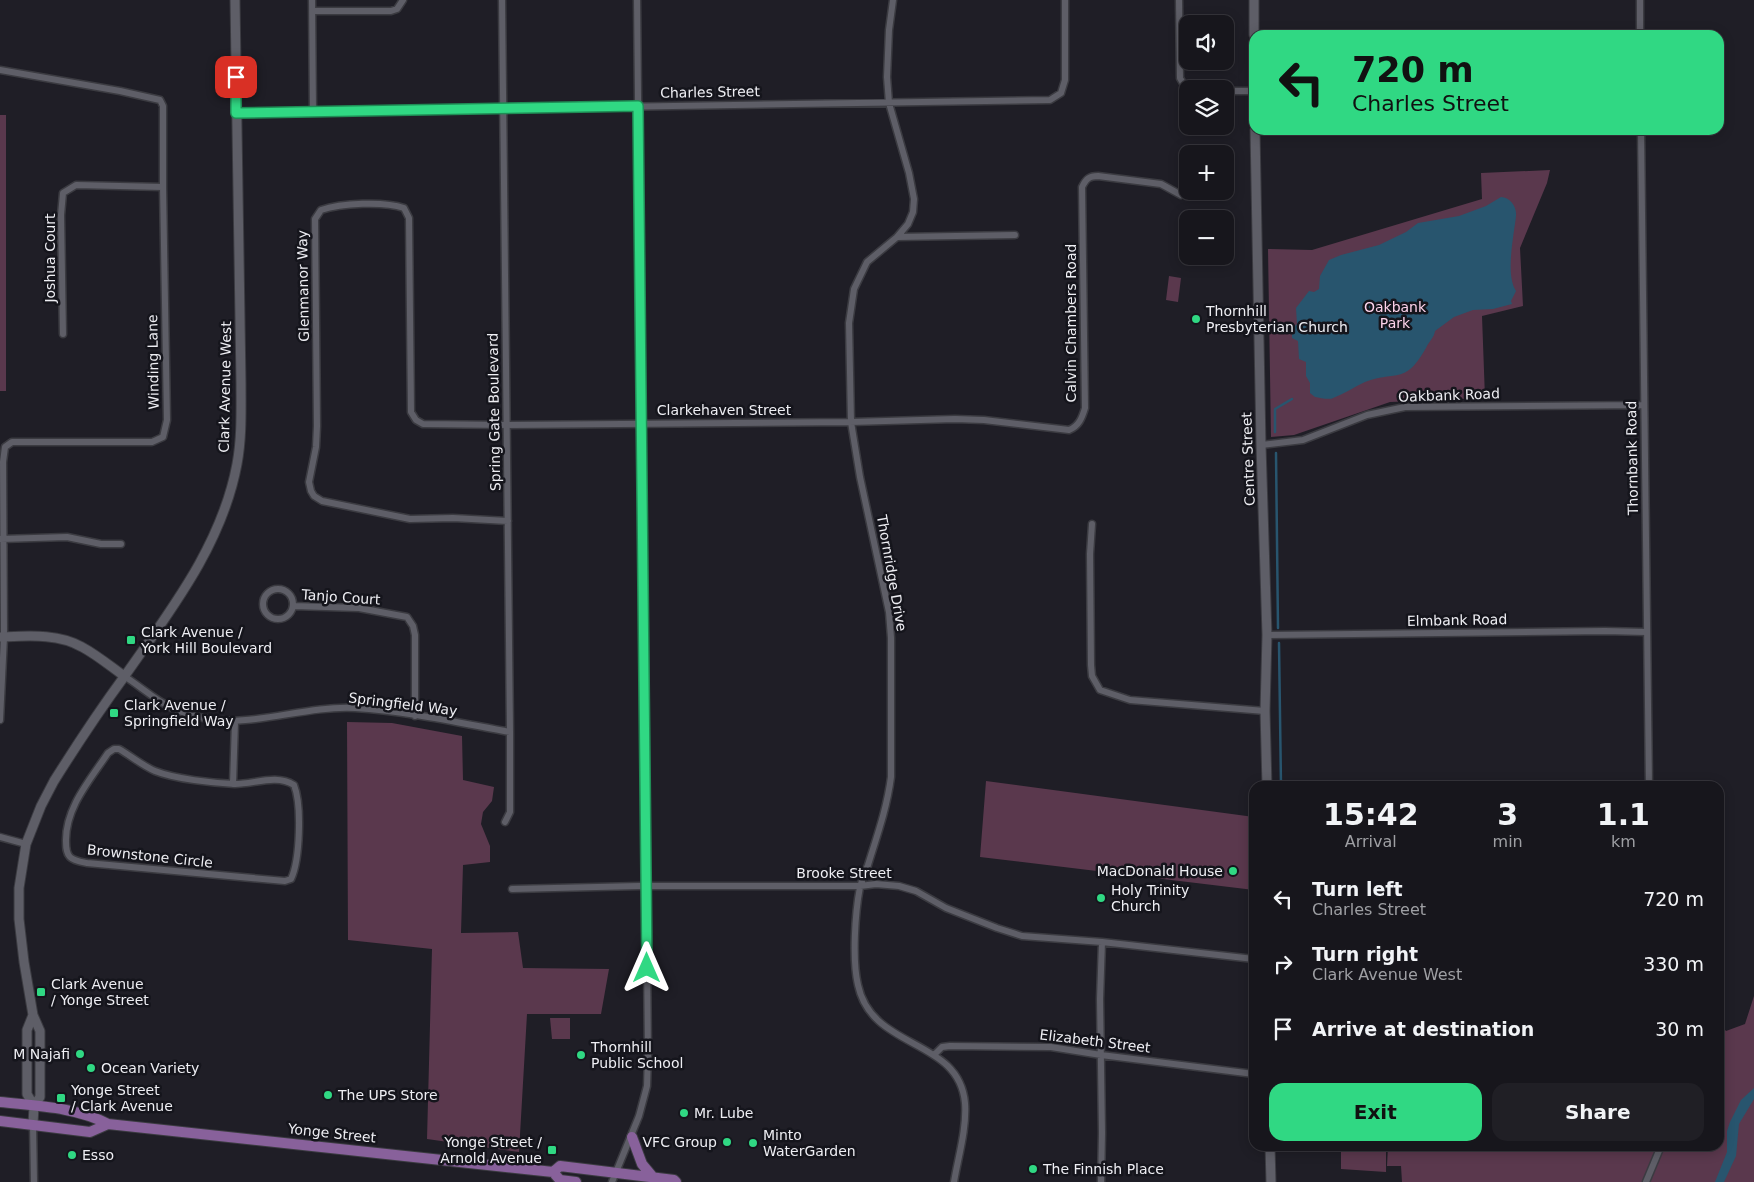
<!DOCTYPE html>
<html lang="en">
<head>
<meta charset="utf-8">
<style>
	body { margin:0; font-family:"DejaVu Sans",sans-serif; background:#201f25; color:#f1f3f6; height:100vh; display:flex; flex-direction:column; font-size:19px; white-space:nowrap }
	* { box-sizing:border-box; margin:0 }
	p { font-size:16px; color:#9e9fa3 }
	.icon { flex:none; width:28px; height:28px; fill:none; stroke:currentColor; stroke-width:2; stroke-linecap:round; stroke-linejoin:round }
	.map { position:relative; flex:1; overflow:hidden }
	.sheet { position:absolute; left:1249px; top:781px; width:475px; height:370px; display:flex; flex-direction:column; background:#17161c; border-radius:15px; box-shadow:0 2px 12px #0003,0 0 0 1px #36353b }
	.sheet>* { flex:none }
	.hud { position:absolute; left:1249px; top:30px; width:475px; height:105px; border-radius:15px; box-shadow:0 2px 12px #0003,0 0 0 1px #36353b; background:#30d883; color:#111; overflow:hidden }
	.buttons { position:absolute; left:1179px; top:15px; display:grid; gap:10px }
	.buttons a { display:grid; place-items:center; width:55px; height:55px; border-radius:10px; background:#17161c; box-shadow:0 2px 12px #0003,0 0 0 1px #36353b; font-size:25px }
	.pin { position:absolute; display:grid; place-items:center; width:42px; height:42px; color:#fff; margin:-21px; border-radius:10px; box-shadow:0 2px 8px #0006 }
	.me { position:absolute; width:55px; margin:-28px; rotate:0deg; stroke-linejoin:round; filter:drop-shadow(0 0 4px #0008) }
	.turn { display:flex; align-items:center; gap:18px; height:105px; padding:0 20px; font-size:22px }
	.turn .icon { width:65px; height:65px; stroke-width:2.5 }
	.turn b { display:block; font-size:35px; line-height:42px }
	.eta { display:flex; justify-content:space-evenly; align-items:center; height:85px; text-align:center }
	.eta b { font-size:30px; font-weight:700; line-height:35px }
	.action { display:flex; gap:10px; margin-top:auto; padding:10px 20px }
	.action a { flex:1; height:58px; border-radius:15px; background:#30d883; color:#111; font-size:20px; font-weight:700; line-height:58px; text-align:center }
	.action a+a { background:#201f25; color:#f1f3f6 }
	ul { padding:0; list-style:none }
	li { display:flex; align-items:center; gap:15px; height:65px; padding:0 20px }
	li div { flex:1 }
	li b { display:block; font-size:19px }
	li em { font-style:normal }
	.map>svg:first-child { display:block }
	.green { fill:#5a384d }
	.water { fill:#28556e }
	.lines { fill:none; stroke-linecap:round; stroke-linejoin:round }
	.stream { stroke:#28556e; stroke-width:2.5 }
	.street-casing { stroke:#3b3b41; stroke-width:9 }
	.secondary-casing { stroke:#3b3b41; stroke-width:11 }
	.primary-casing { stroke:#3b3b41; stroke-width:12 }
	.street { stroke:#5e5e67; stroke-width:6 }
	.secondary { stroke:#5e5e67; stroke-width:9 }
	.primary { stroke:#88619b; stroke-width:10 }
	.route-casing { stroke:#1f8c55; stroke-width:12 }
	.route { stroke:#30d883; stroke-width:9 }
	.poi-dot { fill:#30d883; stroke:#15151c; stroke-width:2 }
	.labels { text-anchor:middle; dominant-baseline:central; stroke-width:5; stroke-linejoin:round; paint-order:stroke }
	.street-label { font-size:14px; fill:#eeeef3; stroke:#15151c }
	.park-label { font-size:14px; fill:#fdd3eb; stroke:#15151c }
	.poi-label { font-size:14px; fill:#eeeef3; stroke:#15151c; text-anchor:start }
</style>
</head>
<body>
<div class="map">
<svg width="1754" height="1182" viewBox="0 0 1754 1182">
	<rect width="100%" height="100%" fill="#1f1e26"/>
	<path class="green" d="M0,115H6V391H0Z
		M1550,170L1547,183L1520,248L1523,306L1482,316L1485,398L1390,402L1294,435L1271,437L1268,249L1312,250L1482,199L1481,173Z
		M1169,276L1181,278L1178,302L1166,300Z
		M347,722L392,723L462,736L463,780L494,787L492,801L483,812L481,824L490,846V862L463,865L461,933L518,932L523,968L609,969L601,1014H527L519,1152L427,1139L432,949L348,940Z
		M986,781L1254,817V890L980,857Z
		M1754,996V1182H1402L1401,1166H1387L1388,1146H1719V1026L1721,1025L1726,1031L1745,1024Z
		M550,1018H570V1039H552Z
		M1341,1146H1386V1172L1341,1169Z"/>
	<path class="water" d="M1501,197C1510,197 1517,207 1516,216C1514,235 1505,275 1516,291L1511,301L1512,304L1493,309L1473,310L1454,317L1435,331C1434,338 1429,341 1426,348C1405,385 1398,370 1365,382C1354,387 1344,394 1333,398C1330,400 1320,398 1315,397L1310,393V383L1306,376V362L1299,359L1298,341L1292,338V329L1297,324L1296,308L1309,291L1314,292L1319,289L1320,276L1329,260L1341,255L1379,245L1406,232L1418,223L1459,216L1486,206Z
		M1754,1088V1099L1739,1124L1736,1156L1724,1182H1715L1727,1152V1131L1730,1122L1741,1100Z"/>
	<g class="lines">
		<path class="stream" d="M1275,432V409L1292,399
			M1276,453L1278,628
			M1279,643L1281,786"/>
		<defs>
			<path id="street" d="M312,0L313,111
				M502,0L510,732V812L505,822
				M893,0L889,30L887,77L889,103L909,173L914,199L913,212L908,224L897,237L867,262L854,289L849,323L851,422L860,477L889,612L891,638V777C887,808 877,836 868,865C865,872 862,880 860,887C855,913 852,960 858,985C872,1051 959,1037 965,1103C967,1128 958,1158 954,1182
				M1179,0L1180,78L1184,85L1192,89
				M1640,0V35
				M313,11H391L397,9L403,0
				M1458,35H1462
				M0,70L120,91L160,100L163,106V187L167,420L163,437L152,442H12L5,447L3,462L4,637L0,720
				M1225,91H1254
				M236,113L1050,100L1061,93L1065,80V0
				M1641,130L1649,786
				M897,237L1015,235
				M63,334L61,215L63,193L76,185L163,187
				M1261,445L1303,440L1367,415L1405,407L1644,405
				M508,521L453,518L410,519L322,501L314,496L311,491L309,482L316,447L317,426L315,219L321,210C341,203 384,201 404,208L409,218L411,412L416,420L423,424L507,425L851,422L955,419L984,420L1069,430C1079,426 1082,418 1085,408L1082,187C1086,179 1089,176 1098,176L1161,184L1181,195
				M1092,524L1090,554L1091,665L1092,676L1100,690L1130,700L1265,711
				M1,539L67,537L101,544H121
				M263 604a15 15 0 1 1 30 0a15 15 0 1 1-30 0Z
				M293,606L359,608L407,617L413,626L415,635V716
				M1267,635L1605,631L1646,632
				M124,676C140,686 155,700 172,708C237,738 290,705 355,708C406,711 460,723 510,732
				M114,749H119C131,756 143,766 155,771C175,779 213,783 235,784C255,784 276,774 294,785C302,805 300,860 291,879L285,881L87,863C82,862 74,861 70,857C66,853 66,847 66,842C65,808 90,780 108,753Z
				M233,784L235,722
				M0,837L26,844
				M512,889L639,886H860L876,884L899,886L916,891L946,908L997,928L1022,936L1102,942L1254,959
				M935,1054L942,1047L950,1046L1051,1047L1101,1055L1254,1074
				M33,1124L34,1182
				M612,1182L639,1116L647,1086L648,1055L637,0
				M1101,1182L1102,1133L1100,999L1102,942
				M1646,1182L1661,1146"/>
			<path id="secondary" d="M1254,35V0
				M1255,130L1261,445L1267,635L1265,711L1267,786
				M0,637C27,636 58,633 82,647C97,655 110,666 124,676
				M33,1015L27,1030V1094L34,1106L33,1124
				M34,1106L40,1097V1031L33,1015L24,962L19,919V888L26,844L41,806L54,781C76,746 99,711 124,677C170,611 222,545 237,464C242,437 241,410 241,384L235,0
				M1270,1146L1271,1182"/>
			<path id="primary" d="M0,1102C36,1106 76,1107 108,1124L553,1172L560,1180L576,1182
				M0,1121L90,1132L108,1124
				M632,1137L642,1164L652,1176
				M553,1172L560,1166L674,1180L676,1182"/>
		</defs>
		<use href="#street" class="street-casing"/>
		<use href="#secondary" class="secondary-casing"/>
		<use href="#primary" class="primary-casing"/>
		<use href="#street" class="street"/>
		<use href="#secondary" class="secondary"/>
		<use href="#primary" class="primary"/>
	</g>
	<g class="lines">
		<defs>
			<path id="route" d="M236,77V113L638,106L647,968"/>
		</defs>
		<use href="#route" class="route-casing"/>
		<use href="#route" class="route"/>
	</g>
	<g class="poi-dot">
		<circle cx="1196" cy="319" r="5"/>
		<rect x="126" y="635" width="10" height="10" rx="2.5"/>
		<rect x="109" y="708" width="10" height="10" rx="2.5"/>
		<circle cx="1233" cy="871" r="5"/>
		<circle cx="1101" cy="898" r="5"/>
		<rect x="36" y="987" width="10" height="10" rx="2.5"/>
		<circle cx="80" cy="1054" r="5"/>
		<circle cx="581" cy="1055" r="5"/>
		<circle cx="91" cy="1068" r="5"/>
		<circle cx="328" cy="1095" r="5"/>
		<rect x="56" y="1093" width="10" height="10" rx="2.5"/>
		<circle cx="684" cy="1113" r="5"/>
		<circle cx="727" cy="1142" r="5"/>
		<circle cx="753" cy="1143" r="5"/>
		<rect x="547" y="1145" width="10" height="10" rx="2.5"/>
		<circle cx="72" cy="1155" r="5"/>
		<circle cx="1033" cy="1169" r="5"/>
	</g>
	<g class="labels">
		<g class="street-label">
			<text transform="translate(710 92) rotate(-1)">Charles Street</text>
			<text transform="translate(50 258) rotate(-90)">Joshua Court</text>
			<text transform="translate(303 286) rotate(-91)">Glenmanor Way</text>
			<text transform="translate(1071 323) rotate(-90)">Calvin Chambers Road</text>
			<text transform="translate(153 362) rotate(-91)">Winding Lane</text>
			<text transform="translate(225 387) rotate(-89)">Clark Avenue West</text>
			<text transform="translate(1449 395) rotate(-2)">Oakbank Road</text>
			<text x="724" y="410">Clarkehaven Street</text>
			<text transform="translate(494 412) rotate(-91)">Spring Gate Boulevard</text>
			<text transform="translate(1632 458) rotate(-91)">Thornbank Road</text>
			<text transform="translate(1248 459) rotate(-92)">Centre Street</text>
			<text transform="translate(892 573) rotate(80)">Thornridge Drive</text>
			<text transform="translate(341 597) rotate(4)">Tanjo Court</text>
			<text transform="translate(1457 620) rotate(-1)">Elmbank Road</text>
			<text transform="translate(403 704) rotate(7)">Springfield Way</text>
			<text transform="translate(150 856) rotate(6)">Brownstone Circle</text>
			<text x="844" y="873">Brooke Street</text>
			<text transform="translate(1095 1041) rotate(7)">Elizabeth Street</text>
			<text transform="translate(332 1133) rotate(6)">Yonge Street</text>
		</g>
		<g class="park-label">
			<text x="1395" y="307">Oakbank<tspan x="1395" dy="16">Park</tspan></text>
		</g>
		<g class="poi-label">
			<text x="1206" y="311">Thornhill<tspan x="1206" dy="16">Presbyterian Church</tspan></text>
			<text x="141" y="632">Clark Avenue /<tspan x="141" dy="16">York Hill Boulevard</tspan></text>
			<text x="124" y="705">Clark Avenue /<tspan x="124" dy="16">Springfield Way</tspan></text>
			<text x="1223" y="871" text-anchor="end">MacDonald House</text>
			<text x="1111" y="890">Holy Trinity<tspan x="1111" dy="16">Church</tspan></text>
			<text x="51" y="984">Clark Avenue<tspan x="51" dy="16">/ Yonge Street</tspan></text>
			<text x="591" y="1047">Thornhill<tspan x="591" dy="16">Public School</tspan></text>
			<text x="70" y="1054" text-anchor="end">M Najafi</text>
			<text x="101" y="1068">Ocean Variety</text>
			<text x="71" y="1090">Yonge Street<tspan x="71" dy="16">/ Clark Avenue</tspan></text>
			<text x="338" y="1095">The UPS Store</text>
			<text x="694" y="1113">Mr. Lube</text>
			<text x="763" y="1135">Minto<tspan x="763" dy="16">WaterGarden</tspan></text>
			<text x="542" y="1142" text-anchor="end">Yonge Street /<tspan x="542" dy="16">Arnold Avenue</tspan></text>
			<text x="717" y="1142" text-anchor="end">VFC Group</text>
			<text x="82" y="1155">Esso</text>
			<text x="1043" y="1169">The Finnish Place</text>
		</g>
	</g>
</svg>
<div class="buttons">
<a><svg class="icon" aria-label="sound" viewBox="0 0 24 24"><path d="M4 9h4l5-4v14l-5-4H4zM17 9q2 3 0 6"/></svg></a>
<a><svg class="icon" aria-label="layers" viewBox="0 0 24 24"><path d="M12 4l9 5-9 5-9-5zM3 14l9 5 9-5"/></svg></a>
<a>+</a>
<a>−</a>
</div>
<div class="pin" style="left:236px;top:77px;background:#d93025"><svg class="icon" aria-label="arrive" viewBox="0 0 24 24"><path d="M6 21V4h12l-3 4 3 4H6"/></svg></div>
<svg class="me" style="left:647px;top:968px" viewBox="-20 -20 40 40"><path d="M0-17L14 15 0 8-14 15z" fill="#30d883" stroke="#fff" stroke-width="4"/></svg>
<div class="hud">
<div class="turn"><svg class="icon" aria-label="left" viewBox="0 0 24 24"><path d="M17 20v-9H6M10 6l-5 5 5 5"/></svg><div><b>720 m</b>Charles Street</div></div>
</div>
<section class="sheet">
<div class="eta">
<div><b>15:42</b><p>Arrival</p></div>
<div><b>3</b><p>min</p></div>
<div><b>1.1</b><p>km</p></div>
</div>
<ul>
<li><svg class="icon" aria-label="left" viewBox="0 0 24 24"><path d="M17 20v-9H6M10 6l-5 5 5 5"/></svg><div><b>Turn left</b><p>Charles Street</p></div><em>720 m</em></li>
<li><svg class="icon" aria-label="right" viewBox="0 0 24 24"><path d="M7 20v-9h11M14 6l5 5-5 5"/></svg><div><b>Turn right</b><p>Clark Avenue West</p></div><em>330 m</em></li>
<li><svg class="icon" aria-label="arrive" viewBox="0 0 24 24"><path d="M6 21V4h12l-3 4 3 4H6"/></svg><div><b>Arrive at destination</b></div><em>30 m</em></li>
</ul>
<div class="action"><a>Exit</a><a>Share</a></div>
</section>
</div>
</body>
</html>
